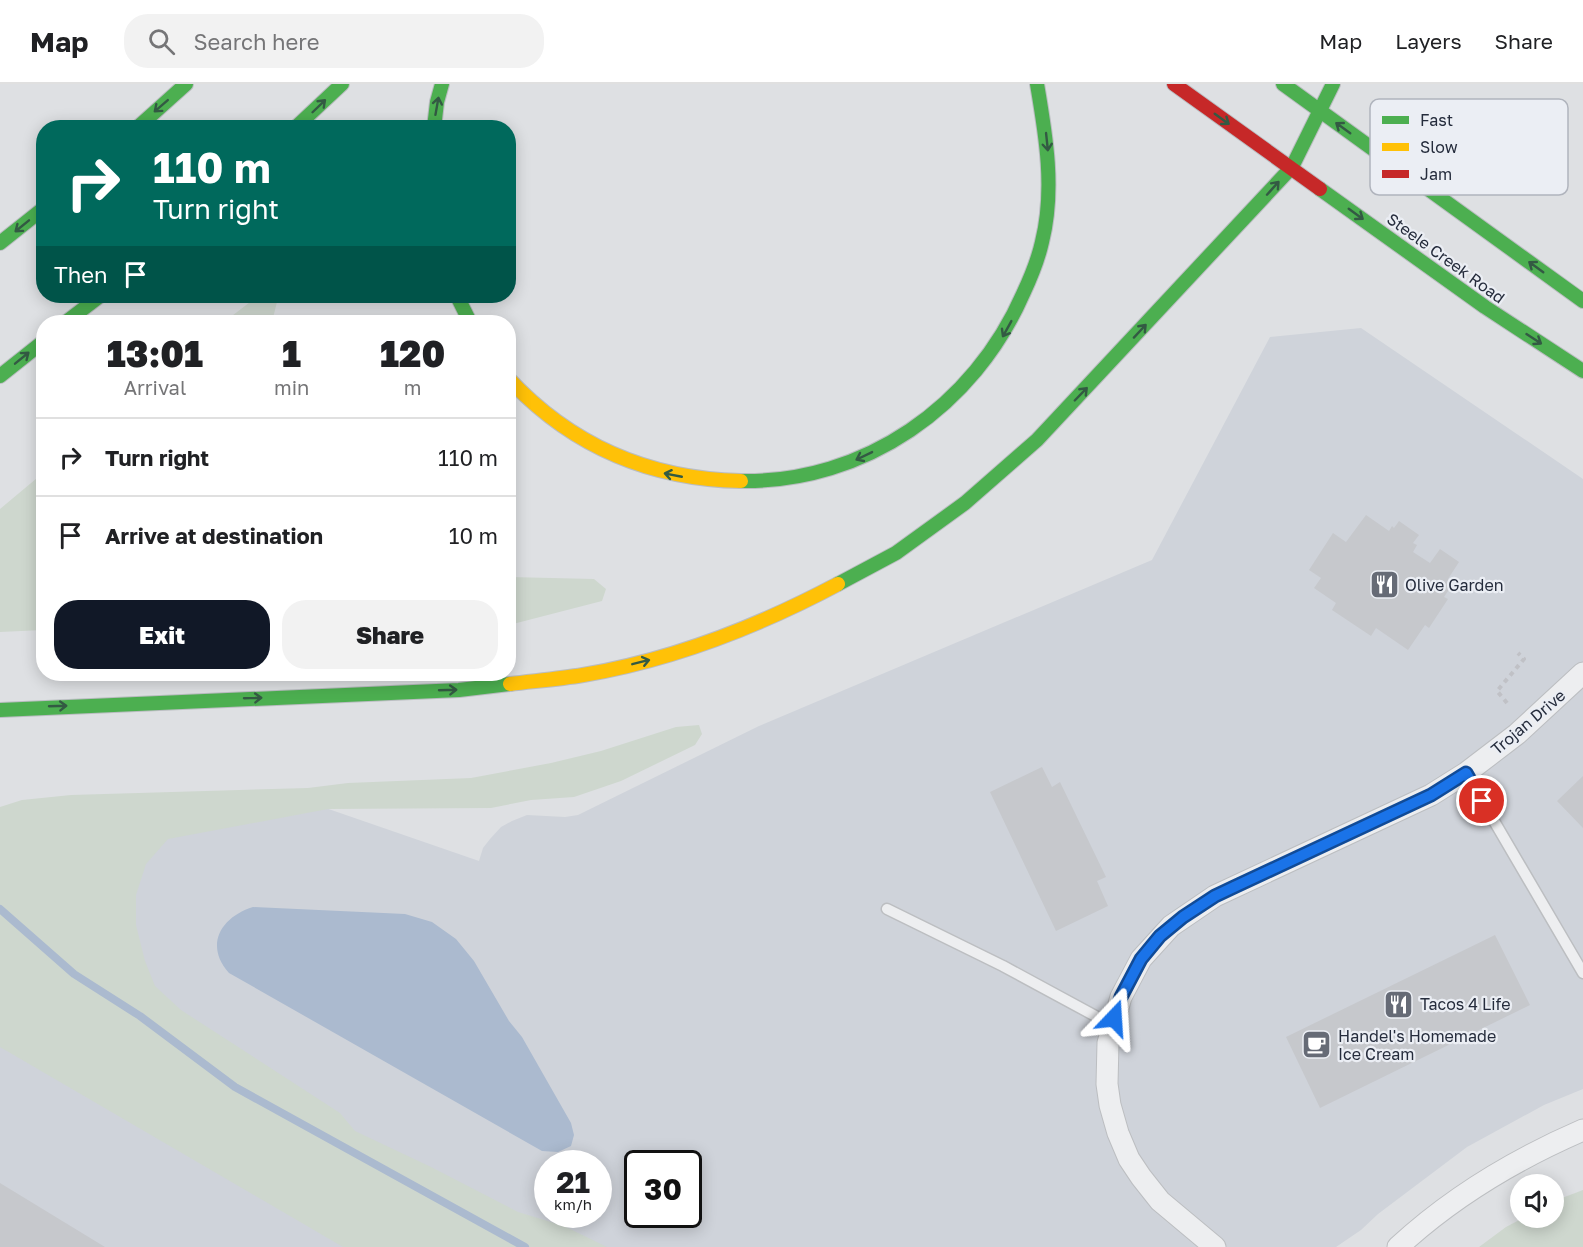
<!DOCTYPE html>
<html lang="en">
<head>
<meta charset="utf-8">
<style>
	body { margin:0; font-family:"Golos Text",sans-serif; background:#f2f2f2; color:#202124; height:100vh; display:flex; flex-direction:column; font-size:22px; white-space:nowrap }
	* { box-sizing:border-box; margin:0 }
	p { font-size:20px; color:#757577 }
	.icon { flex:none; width:33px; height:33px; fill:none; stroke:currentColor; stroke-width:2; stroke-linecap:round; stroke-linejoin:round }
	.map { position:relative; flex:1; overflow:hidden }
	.drawer { position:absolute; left:36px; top:231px; width:480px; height:366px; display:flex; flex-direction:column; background:#fff; border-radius:24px; box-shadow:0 3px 15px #0003 }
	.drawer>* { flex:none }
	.hud { position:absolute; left:36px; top:36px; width:480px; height:183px; border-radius:24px; box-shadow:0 3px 15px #0003; background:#00695c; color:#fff; overflow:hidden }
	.controls { position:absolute; left:1510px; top:1090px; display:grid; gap:12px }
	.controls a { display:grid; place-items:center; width:54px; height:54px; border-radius:50%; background:#fff; box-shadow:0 3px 15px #0003; font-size:30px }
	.speed { position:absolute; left:534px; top:1066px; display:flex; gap:12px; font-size:30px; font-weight:700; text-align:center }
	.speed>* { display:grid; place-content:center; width:78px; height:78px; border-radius:50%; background:#fff; box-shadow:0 3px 15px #0003; line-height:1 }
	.speed small { font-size:15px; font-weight:400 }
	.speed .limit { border:3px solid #111; border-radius:9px; background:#fff; color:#111 }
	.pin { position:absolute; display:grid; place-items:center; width:51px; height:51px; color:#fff; margin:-26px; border:3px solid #fff; border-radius:50%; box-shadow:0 2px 6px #0007 }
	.me { position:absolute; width:66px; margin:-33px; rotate:20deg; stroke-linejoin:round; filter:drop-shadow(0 0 4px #0008) }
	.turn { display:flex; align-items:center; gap:21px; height:126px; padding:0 18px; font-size:27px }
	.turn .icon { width:78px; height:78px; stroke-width:2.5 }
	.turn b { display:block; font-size:42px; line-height:51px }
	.then { display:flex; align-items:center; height:57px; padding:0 18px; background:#0003; gap:12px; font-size:22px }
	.eta { display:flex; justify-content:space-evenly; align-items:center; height:102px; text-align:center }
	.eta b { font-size:36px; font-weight:800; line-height:42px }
	.primary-button { display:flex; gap:12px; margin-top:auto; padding:12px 18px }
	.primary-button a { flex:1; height:69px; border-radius:24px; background:#111827; color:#fff; font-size:24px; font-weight:800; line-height:69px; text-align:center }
	.primary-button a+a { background:#f2f2f2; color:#202124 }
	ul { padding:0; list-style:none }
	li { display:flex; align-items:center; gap:18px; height:78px; padding:0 18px; border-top:2px solid #e0e0e0 }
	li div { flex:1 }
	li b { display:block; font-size:22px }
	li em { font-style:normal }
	header { display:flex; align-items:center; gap:36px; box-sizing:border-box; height:84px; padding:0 30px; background:#fff; border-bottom:2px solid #e0e0e0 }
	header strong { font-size:28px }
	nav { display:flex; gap:33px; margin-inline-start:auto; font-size:21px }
	.search { width:420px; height:54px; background:#f2f2f2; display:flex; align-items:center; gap:15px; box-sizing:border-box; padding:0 21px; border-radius:24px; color:#757577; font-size:22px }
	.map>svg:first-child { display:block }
	.built { fill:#cfd3da; fill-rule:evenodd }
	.green { fill:#ced7ce }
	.water { fill:#abbacf }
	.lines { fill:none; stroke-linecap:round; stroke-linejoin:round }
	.stream { stroke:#abbacf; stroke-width:8 }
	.building { fill:#c6c8cc }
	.lane-casing { stroke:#bcbec1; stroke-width:13 }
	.street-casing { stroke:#bcbec1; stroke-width:23 }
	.fast-casing { stroke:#babdc1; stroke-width:16 }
	.slow-casing { stroke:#babdc1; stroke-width:16 }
	.jam-casing { stroke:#babdc1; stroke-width:16 }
	.path { stroke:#c0c1c6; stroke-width:4; stroke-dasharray:4.5 4.5; stroke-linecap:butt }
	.lane { stroke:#edeef0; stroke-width:10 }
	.street { stroke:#edeef0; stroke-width:21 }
	.fast { stroke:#4caf50; stroke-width:14 }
	.slow { stroke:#ffc107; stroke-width:14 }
	.jam { stroke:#c62828; stroke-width:14 }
	.oneway { stroke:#335a43 }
	.route-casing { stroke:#114b97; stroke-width:15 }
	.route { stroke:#1a73e8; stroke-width:10 }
	.labels { text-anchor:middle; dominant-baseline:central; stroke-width:4.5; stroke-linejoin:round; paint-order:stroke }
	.street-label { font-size:16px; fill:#252c3c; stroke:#ebeef4 }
	.poi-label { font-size:16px; fill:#252c3c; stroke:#ebeef4; text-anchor:start }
	.key { fill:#ebeef4; stroke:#b0b4bd; stroke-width:1.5 }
	.key-label { font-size:16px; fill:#252c3c }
</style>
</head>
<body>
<header>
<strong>Map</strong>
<div class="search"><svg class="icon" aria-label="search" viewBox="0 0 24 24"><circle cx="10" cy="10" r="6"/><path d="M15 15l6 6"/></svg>Search here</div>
<nav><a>Map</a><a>Layers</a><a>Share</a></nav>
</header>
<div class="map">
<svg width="1583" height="1163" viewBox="0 0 1583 1163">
	<rect width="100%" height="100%" fill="#dee0e3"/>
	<path class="built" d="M1361,244L1583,395V1005L1544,1021L1467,1063L1378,1130L1361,1146L1336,1163H0V766L288,711L479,777L483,764L490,755L501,743L512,737L527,731L565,733L578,731L759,642L1152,476L1270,253ZM548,1080H598V1131H548ZM638,1080H688V1131H638Z"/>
	<path class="green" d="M258,212H277L278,214L272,238H224Z
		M43,389V546L0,548V425Z
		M509,493L594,495L606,505L602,517L509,541Z
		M699,641L702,650L695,661L621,697L574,713L531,716L491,724L328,725L168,755L146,780L136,811V841L145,877L155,902L181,926L340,1029L355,1047L431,1083L518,1128L564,1142L607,1163H343L0,963V723L22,716L71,711L308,704L348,699L471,694L551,679L601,667L676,643Z
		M1583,1106V1163H1479L1506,1143L1523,1134H1554V1117Z"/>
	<path class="water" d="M253,823L405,830L432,838L456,855L474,877L509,937L522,953L571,1039L574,1051L571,1062L558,1068L542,1067L229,889C204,861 221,833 253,823Z"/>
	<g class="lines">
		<path class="stream" d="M0,825L74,890L140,932L235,1003L525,1163"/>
	</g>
	<path class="building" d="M1366,431L1389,447L1392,442L1394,444L1399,437L1419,451L1413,459L1417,461L1413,468L1430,479L1440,465L1459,478L1448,495L1454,498L1444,513L1448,515L1429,544L1425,541L1408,566L1376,544L1371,552L1332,526L1336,519L1314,504L1321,494L1309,486L1333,449L1346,458Z
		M1042,683L1052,703L1060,698L1106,793L1097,797L1108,822L1056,847L990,708Z
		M1583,692V744L1557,717Z
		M1495,851L1530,921L1320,1024L1286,953Z
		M0,1099L105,1163H0Z"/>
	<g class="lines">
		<defs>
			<path id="lane" d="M1466,689L1583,889
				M887,825L1003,882L1112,941"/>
			<path id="street" d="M1215,1163L1160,1117L1141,1093L1129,1075L1118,1049L1110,1021L1107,1000L1108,959L1121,913L1141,875L1171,842L1215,812L1431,711L1466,689L1517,650L1583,589
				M1398,1163C1452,1113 1516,1075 1583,1046"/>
			<path id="fast" d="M1283,0L1583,217
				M137,44L186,0
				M295,44L342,0
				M434,44L437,18L442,0
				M1320,105L1485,223L1583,287
				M0,159L44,124
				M457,212L470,238
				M66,238L100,212
				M0,292L44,257
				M741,397C865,399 974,322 1023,210C1031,193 1038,176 1042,158C1055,106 1046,52 1037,0
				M838,500L896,469L965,419L1037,356L1292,83L1333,0
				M0,626L459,606L510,600"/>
			<path id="slow" d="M508,294C571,362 649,395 741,397
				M510,600C534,597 559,595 583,591C672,576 759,542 838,500"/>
			<path id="jam" d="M1174,0L1320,105"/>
		</defs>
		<use href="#lane" class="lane-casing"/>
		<use href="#street" class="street-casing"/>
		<use href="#fast" class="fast-casing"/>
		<use href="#slow" class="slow-casing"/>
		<use href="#jam" class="jam-casing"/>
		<path class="path" d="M1507,619L1497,607L1524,575L1518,569"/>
		<use href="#lane" class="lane"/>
		<use href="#street" class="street"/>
		<use href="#fast" class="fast"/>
		<use href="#slow" class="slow"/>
		<use href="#jam" class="jam"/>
	</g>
	<defs><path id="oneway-shaft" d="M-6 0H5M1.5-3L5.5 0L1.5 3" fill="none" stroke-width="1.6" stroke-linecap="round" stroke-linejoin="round" transform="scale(1.5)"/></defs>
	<g class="oneway">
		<use href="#oneway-shaft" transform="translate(161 22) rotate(139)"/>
		<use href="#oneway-shaft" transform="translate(319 22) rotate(-44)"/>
		<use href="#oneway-shaft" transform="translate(437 22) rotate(-80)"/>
		<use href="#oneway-shaft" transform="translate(1222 35) rotate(36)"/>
		<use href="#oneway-shaft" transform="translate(1343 44) rotate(-144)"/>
		<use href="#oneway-shaft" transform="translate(1047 58) rotate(84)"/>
		<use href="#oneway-shaft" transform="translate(1273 104) rotate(-48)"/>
		<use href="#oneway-shaft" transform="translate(1356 130) rotate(36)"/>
		<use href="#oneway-shaft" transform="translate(22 142) rotate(141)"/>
		<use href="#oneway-shaft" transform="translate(1536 183) rotate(-144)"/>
		<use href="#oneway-shaft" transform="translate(1007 245) rotate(119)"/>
		<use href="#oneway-shaft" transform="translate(1140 247) rotate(-47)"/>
		<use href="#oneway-shaft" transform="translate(1534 255) rotate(33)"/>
		<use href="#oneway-shaft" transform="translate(22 274) rotate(-39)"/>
		<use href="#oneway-shaft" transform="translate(1081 310) rotate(-46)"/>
		<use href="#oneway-shaft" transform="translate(864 372) rotate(154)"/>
		<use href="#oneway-shaft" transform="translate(673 391) rotate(-169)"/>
		<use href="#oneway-shaft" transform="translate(641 578) rotate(-14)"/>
		<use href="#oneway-shaft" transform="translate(448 606) rotate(-2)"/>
		<use href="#oneway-shaft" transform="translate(253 614) rotate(-2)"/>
		<use href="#oneway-shaft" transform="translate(58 622) rotate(-2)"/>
	</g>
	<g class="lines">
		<defs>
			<path id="route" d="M1114,934L1121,913L1141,875L1160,852L1183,833L1215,812L1234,803L1431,711L1466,689L1482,717"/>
		</defs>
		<use href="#route" class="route-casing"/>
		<use href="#route" class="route"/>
	</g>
	<defs>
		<symbol id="restaurant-square" viewBox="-11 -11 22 22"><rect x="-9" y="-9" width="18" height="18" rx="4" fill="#666b76" stroke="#ebeef4"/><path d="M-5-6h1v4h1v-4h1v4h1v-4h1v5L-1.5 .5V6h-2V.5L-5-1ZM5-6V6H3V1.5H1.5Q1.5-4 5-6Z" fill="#fff"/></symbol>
		<symbol id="cafe-square" viewBox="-11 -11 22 22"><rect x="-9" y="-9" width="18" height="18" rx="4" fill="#666b76" stroke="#ebeef4"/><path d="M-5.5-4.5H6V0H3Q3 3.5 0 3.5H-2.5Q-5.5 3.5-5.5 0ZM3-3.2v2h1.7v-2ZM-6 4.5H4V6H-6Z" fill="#fff"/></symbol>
	</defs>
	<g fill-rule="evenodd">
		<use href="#restaurant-square" x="1368" y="484" width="33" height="33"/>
		<use href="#restaurant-square" x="1382" y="904" width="33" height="33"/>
		<use href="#cafe-square" x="1300" y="944" width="33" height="33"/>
	</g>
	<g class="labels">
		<g class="street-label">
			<text transform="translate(1446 174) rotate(36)">Steele Creek Road</text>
			<text transform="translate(1528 638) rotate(-40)">Trojan Drive</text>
		</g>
		<g class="poi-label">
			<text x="1405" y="501">Olive Garden</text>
			<text x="1420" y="920">Tacos 4 Life</text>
			<text x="1338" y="952">Handel's Homemade<tspan x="1338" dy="18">Ice Cream</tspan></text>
		</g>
	</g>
	<rect x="1370" y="15" width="198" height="96" rx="9" class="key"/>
	<rect x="1382" y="32" width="27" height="8" fill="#4caf50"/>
	<rect x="1382" y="59" width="27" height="8" fill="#ffc107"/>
	<rect x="1382" y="86" width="27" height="8" fill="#c62828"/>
	<g class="key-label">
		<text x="1420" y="42">Fast</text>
		<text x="1420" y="69">Slow</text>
		<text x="1420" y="96">Jam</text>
	</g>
</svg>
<div class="controls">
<a><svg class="icon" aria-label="sound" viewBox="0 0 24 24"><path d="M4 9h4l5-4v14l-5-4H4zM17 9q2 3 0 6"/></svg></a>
</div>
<div class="speed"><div>21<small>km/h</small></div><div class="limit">30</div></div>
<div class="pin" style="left:1482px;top:717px;background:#d93025"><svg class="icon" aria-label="arrive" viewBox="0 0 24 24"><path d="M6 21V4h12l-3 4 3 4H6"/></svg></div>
<svg class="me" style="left:1114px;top:934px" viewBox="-20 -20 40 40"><path d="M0-17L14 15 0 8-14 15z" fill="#1a73e8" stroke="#fff" stroke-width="4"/></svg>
<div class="hud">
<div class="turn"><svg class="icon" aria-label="right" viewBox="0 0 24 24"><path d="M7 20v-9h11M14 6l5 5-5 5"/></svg><div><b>110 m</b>Turn right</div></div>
<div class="then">Then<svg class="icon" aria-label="arrive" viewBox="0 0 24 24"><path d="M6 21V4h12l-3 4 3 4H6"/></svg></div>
</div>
<section class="drawer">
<div class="eta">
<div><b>13:01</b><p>Arrival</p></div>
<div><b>1</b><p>min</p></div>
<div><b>120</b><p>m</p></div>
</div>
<ul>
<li><svg class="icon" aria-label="right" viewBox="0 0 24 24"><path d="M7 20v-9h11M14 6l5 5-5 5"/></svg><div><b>Turn right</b></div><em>110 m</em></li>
<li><svg class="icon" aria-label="arrive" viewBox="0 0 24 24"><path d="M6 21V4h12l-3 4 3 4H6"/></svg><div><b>Arrive at destination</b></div><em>10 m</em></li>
</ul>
<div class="primary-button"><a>Exit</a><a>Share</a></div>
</section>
</div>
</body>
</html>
